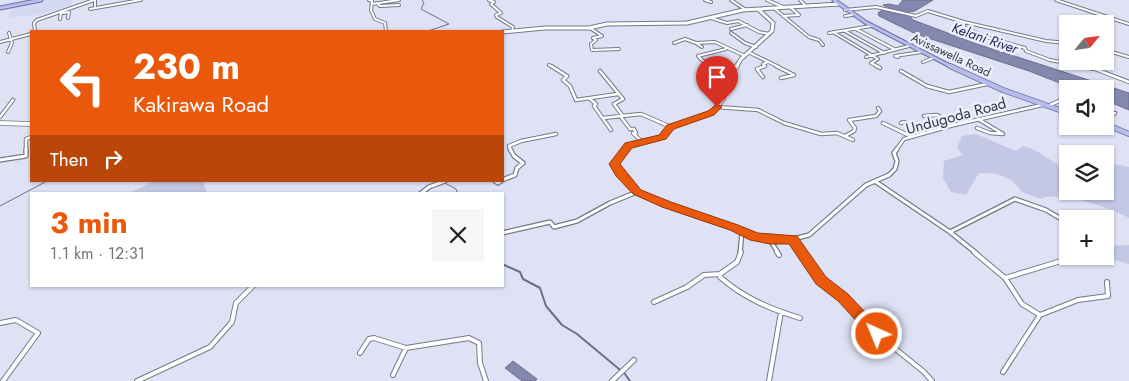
<!DOCTYPE html>
<html lang="en">
<head>
<meta charset="utf-8">
<style>
	body { margin:0; font-family:Jost,sans-serif; background:#f6f6f6; color:#202124; height:100vh; display:flex; flex-direction:column; font-size:19px; white-space:nowrap }
	* { box-sizing:border-box; margin:0 }
	p { font-size:16px; color:#757577 }
	.icon { flex:none; width:28px; height:28px; fill:none; stroke:currentColor; stroke-width:2; stroke-linecap:round; stroke-linejoin:round }
	.map { position:relative; flex:1; overflow:hidden }
	.details { position:absolute; left:30px; top:192px; width:474px; height:95px; display:flex; flex-direction:column; background:#fff; border-radius:0px; box-shadow:0 1px 4px #0004 }
	.details>* { flex:none }
	.top-card { position:absolute; left:30px; top:30px; width:474px; height:152px; border-radius:0px; box-shadow:0 1px 4px #0004; background:#ea580c; color:#fff; overflow:hidden }
	.needle { width:32px; rotate:61deg }
	.fabs { position:absolute; left:1059px; top:15px; display:grid; gap:10px }
	.fabs a { display:grid; place-items:center; width:55px; height:55px; border-radius:0px; background:#fff; box-shadow:0 1px 4px #0004; font-size:25px }
	.pin { position:absolute; display:grid; place-items:center; width:42px; height:42px; color:#fff; margin:-51px -21px; border-radius:50% 50% 50% 0; rotate:-45deg; box-shadow:0 0 5px #0007 }
	.pin .icon { rotate:45deg }
	.me { position:absolute; width:55px; margin:-28px; rotate:316deg; stroke-linejoin:round; filter:drop-shadow(0 0 4px #0008) }
	.turn { display:flex; align-items:center; gap:18px; height:105px; padding:0 20px; font-size:22px }
	.turn .icon { width:65px; height:65px; stroke-width:2.5 }
	.turn b { display:block; font-size:35px; line-height:42px }
	.then { display:flex; align-items:center; height:48px; padding:0 20px; background:#0003; gap:10px; font-size:19px }
	.round { display:grid; place-items:center; flex:none; width:52px; height:52px; border-radius:0px; background:#f6f6f6 }
	.head { display:flex; align-items:center; justify-content:space-between; height:85px; padding:0 20px }
	h1 { font-size:30px; font-weight:700; line-height:38px; color:#ea580c }
	.map>svg:first-child { display:block }
	.built { fill:#d4d8f2 }
	.green { fill:#c4c8e4 }
	.water { fill:#8488ae; stroke:#6c6f8c }
	.lines { fill:none; stroke-linecap:round; stroke-linejoin:round }
	.stream-far1 { stroke:#6c6f8c; stroke-width:1 }
	.stream { stroke:#6c6f8c; stroke-width:2 }
	.street-far3-casing { stroke:#767889; stroke-width:4 }
	.street-far2-casing { stroke:#767889; stroke-width:4.5 }
	.street-far1-casing { stroke:#767889; stroke-width:5.5 }
	.street-casing { stroke:#767889; stroke-width:6 }
	.secondary-far2-casing { stroke:#767889; stroke-width:5 }
	.secondary-far1-casing { stroke:#767889; stroke-width:5.5 }
	.secondary-casing { stroke:#767889; stroke-width:7 }
	.primary-far1-casing { stroke:#6b70a6; stroke-width:5 }
	.primary-casing { stroke:#6b70a6; stroke-width:6 }
	.street-far3 { stroke:#fff; stroke-width:2 }
	.street-far2 { stroke:#fff; stroke-width:2.5 }
	.street-far1 { stroke:#fff; stroke-width:3 }
	.street { stroke:#fff; stroke-width:4 }
	.secondary-far2 { stroke:#fff; stroke-width:3 }
	.secondary-far1 { stroke:#fff; stroke-width:4 }
	.secondary { stroke:#fff; stroke-width:4.5 }
	.primary-far1 { stroke:#b8bceb; stroke-width:3 }
	.primary { stroke:#b8bceb; stroke-width:4.5 }
	.route { fill:#ea580c; stroke:#983908 }
	.labels { text-anchor:middle; dominant-baseline:central; stroke-width:5; stroke-linejoin:round; paint-order:stroke }
	.far-street-label { font-size:12px; fill:#35363d; stroke:#edeffe }
	.far-water-label { font-size:14px; font-style:italic; fill:#28285a; stroke:#edeffe }
	.street-label { font-size:15px; fill:#35363d; stroke:#edeffe }
</style>
</head>
<body>
<div class="map">
<svg width="1129" height="381" viewBox="0 0 1129 381">
	<rect width="100%" height="100%" fill="#dfe2f4"/>
	<path class="built" d="M43,0H72V5L32,16L9,17L11,6Z"/>
	<path class="green" d="M976,134L1016,151L1023,146C1040,149 1051,164 1067,168L1068,191H1105V164L1110,163L1129,167V218C1110,208 1060,190 1040,199L1022,192L1012,180L997,174L979,173L966,195L951,192L943,178L944,161L963,155L957,148L962,136Z
		M155,181L203,182L207,193L127,194Z
		M1129,245V264L1102,256H1105V246Z"/>
	<path class="water" d="M903,0H933L915,11L908,12V14L913,20L977,44L1129,93V110L1105,100V89H1075L1029,71L916,34L879,16L878,13L882,10L891,11L890,8L883,5L889,4L898,6Z
		M513,361L537,379L535,381H522L505,368Z"/>
	<g class="lines">
		<path class="stream-far1" d="M422,0L424,3L421,9L449,24L428,31
			M443,182L456,189L458,194
			M0,206L47,181"/>
		<path class="stream" d="M502,264L520,272L523,279L540,288L546,306L562,325L577,334L625,374L630,381"/>
		<defs>
			<path id="street-far3" d="M95,0V6
				M369,0L372,1L371,10L375,19L385,23L386,31
				M489,0L494,2L491,4L501,13L496,15L497,17L513,27L512,31
				M705,0L711,2
				M731,0L746,10
				M767,0L783,7
				M800,0L805,5
				M1056,0L1129,24
				M134,1L141,0
				M372,4L399,0
				M378,4L380,6L399,5
				M90,9L135,1
				M775,9L809,37L819,40L823,45
				M845,10L876,7L916,16L928,11L964,22L1046,41L1068,43
				M63,13L69,12L68,18
				M783,16L799,15L790,7
				M845,16L852,15
				M711,18L727,23L738,21L759,32L769,34
				M60,19L61,13
				M964,22V27L986,37L1025,48L1026,51L1050,60L1086,67
				M590,28L602,36L593,38L596,40L591,44L592,50L619,49
				M731,29L747,25
				M856,29L894,49
				M35,31L34,23L37,20L94,0
				M845,31L884,53
				M833,32L878,59L871,63L879,67
				M731,33L745,43L756,47
				M829,33L871,26
				M0,42L31,34
				M674,43L685,39L696,43
				M702,47L696,43L715,42L745,56
				M1105,50L1129,57
				M8,52L12,43L9,33
				M750,53L779,67
				M866,57L909,46
				M898,57L895,56L921,52
				M707,61H703L698,56L726,49
				M923,62L933,58
				M549,65L553,67
				M762,67L765,66L763,64L768,62"/>
			<path id="street-far2" d="M551,66L567,76L563,80L570,86L576,100L618,94
				M776,66L794,75L781,78
				M876,66L880,68
				M1080,66L1095,69L1129,82
				M600,71L623,99L614,104L622,115L621,117L630,129H634L636,133H633L642,142
				M901,71L927,86L949,92L987,84
				M763,77L757,69L765,66
				M590,99L596,104L594,106L611,130
				M1048,106L1068,97
				M717,107L758,110L784,123L821,134L837,133L853,140
				M924,116L937,115L953,124
				M0,117L13,100
				M603,118L641,114L671,127
				M1105,121L1115,113
				M883,123L912,137
				M901,123L904,122L925,133
				M977,128L990,133L1003,134L978,119
				M845,136L854,131L855,128L849,120L876,116L880,111L878,108
				M26,150V139L31,137
				M511,150L509,146L521,141L556,134
				M896,150L904,139L954,125L1042,105"/>
			<path id="street-far1" d="M0,160L26,156V149
				M502,180L515,175L517,168L523,163L514,156L510,149
				M495,181L498,183L501,181
				M876,182L950,232L976,253
				M420,194L429,187L445,181
				M950,232L1015,199L1046,210L1068,223
				M502,233L550,222L554,227L577,221L610,203L637,192
				M1063,238L1068,236
				M770,240L778,253
				M740,253L742,232
				M803,253L793,239L809,235L866,185L889,175L895,169L897,161L894,153L897,149"/>
			<path id="street" d="M741,252L737,262L720,274V277C744,298 770,309 800,318
				M777,252L779,255
				M802,252L821,280L843,298L877,334L924,372L932,381
				M974,252L1005,278L1071,258
				M1005,278L1022,304L1040,315L1078,300L1108,296L1107,282
				M654,302L687,287L704,275L720,274
				M0,323L16,320L38,333L3,381
				M360,353L369,339L374,338L406,348L469,338L479,343L480,363L486,381
				M1003,372L1040,315
				M393,375L406,348
				M137,381L210,347L232,322L236,303L253,286
				M612,381L634,360
				M769,381L781,312"/>
			<path id="secondary-far2" d="M502,32L545,28H589L607,24L687,23L743,10L839,4
				M736,67L741,59L772,31L773,23L759,10"/>
			<path id="secondary-far1" d="M0,123L31,124
				M625,150L628,146L662,137L671,127L711,113L723,99C717,77 724,79 737,66"/>
			<path id="secondary" d="M626,149L614,164L620,174L637,192L666,205L734,228L754,237L770,240L793,239"/>
			<path id="primary-far1" d="M834,0L865,22L952,67
				M0,8L41,0"/>
			<path id="primary" d="M950,66L1003,90L1068,113
				M1105,124L1129,134"/>
		</defs>
		<use href="#street-far3" class="street-far3-casing"/>
		<use href="#street-far2" class="street-far2-casing"/>
		<use href="#street-far1" class="street-far1-casing"/>
		<use href="#street" class="street-casing"/>
		<use href="#secondary-far2" class="secondary-far2-casing"/>
		<use href="#secondary-far1" class="secondary-far1-casing"/>
		<use href="#secondary" class="secondary-casing"/>
		<use href="#primary-far1" class="primary-far1-casing"/>
		<use href="#primary" class="primary-casing"/>
		<use href="#street-far3" class="street-far3"/>
		<use href="#street-far2" class="street-far2"/>
		<use href="#street-far1" class="street-far1"/>
		<use href="#street" class="street"/>
		<use href="#secondary-far2" class="secondary-far2"/>
		<use href="#secondary-far1" class="secondary-far1"/>
		<use href="#secondary" class="secondary"/>
		<use href="#primary-far1" class="primary-far1"/>
		<use href="#primary" class="primary"/>
	</g>
	<path class="route" d="M717,104L722,107L714,115L674,129L666,139L632,148L620,164L641,190L671,202L738,225L758,233L797,236L826,277L848,294L882,330L884,334L882,338L877,340L872,338L838,301L816,284L789,244H770L750,240L730,230L662,207L633,194L616,176L609,164L625,143L659,135L667,125L708,111Z"/>
	<g class="labels">
		<g class="far-street-label">
			<text transform="translate(951 55) rotate(25)">Avissawella Road</text>
		</g>
		<g class="far-water-label">
			<text transform="translate(985 38) rotate(19)">Kelani River</text>
		</g>
		<g class="street-label">
			<text transform="translate(956 116) rotate(-15)">Undugoda Road</text>
		</g>
	</g>
</svg>
<div class="fabs">
<a><svg class="needle" viewBox="-14 -14 28 28"><path d="M0-13l5 13h-10z" fill="#e53935"/><path d="M0 13l5-13h-10z" fill="#757577"/></svg></a>
<a><svg class="icon" aria-label="sound" viewBox="0 0 24 24"><path d="M4 9h4l5-4v14l-5-4H4zM17 9q2 3 0 6"/></svg></a>
<a><svg class="icon" aria-label="layers" viewBox="0 0 24 24"><path d="M12 4l9 5-9 5-9-5zM3 14l9 5 9-5"/></svg></a>
<a>+</a>
</div>
<div class="pin" style="left:717px;top:107px;background:#d93025"><svg class="icon" aria-label="arrive" viewBox="0 0 24 24"><path d="M6 21V4h12l-3 4 3 4H6"/></svg></div>
<svg class="me" style="left:877px;top:334px" viewBox="-20 -20 40 40"><circle r="17" fill="#ea580c" stroke="#fff" stroke-width="3"/><path d="M0-11L8 9 0 5-8 9z" fill="#fff"/></svg>
<div class="top-card">
<div class="turn"><svg class="icon" aria-label="left" viewBox="0 0 24 24"><path d="M17 20v-9H6M10 6l-5 5 5 5"/></svg><div><b>230 m</b>Kakirawa Road</div></div>
<div class="then">Then<svg class="icon" aria-label="right" viewBox="0 0 24 24"><path d="M7 20v-9h11M14 6l5 5-5 5"/></svg></div>
</div>
<section class="details">
<div class="head"><div><h1>3 min</h1><p>1.1 km · 12:31</p></div><a class="round"><svg class="icon" aria-label="close" viewBox="0 0 24 24"><path d="M6 6l12 12M18 6L6 18"/></svg></a></div>
</section>
</div>
</body>
</html>
